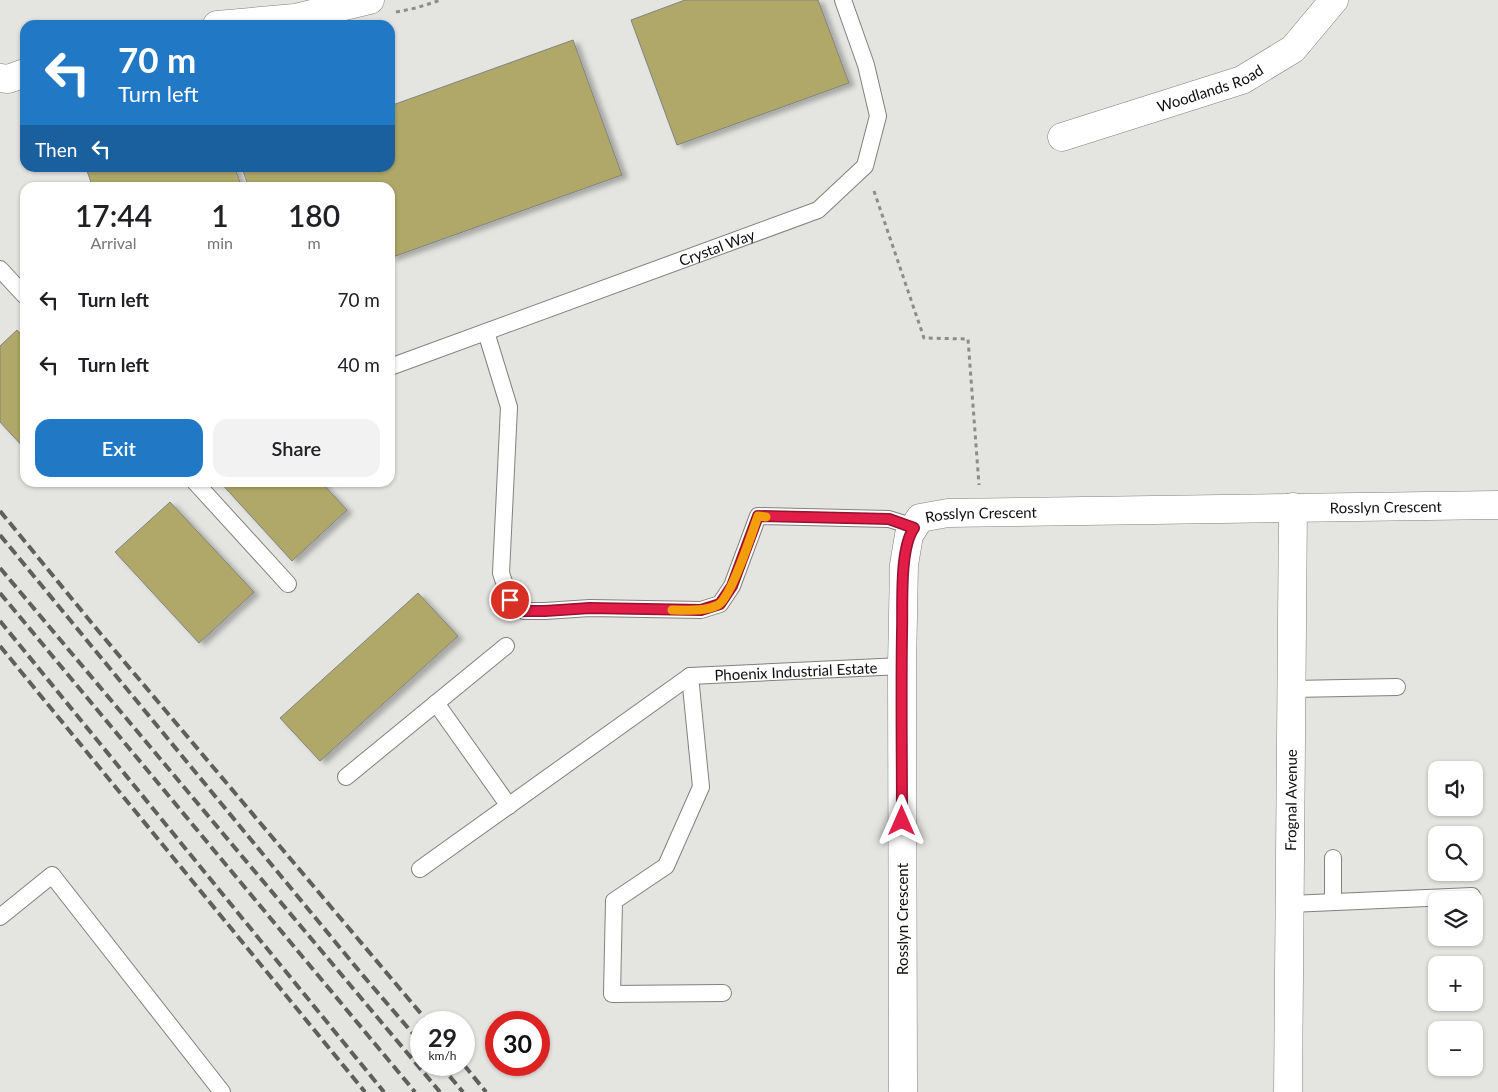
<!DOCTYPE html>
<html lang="en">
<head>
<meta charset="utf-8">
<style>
	body { margin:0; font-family:Lato,sans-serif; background:#f2f2f2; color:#202124; height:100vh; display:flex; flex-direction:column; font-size:19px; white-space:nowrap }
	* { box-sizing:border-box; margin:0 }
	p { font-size:16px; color:#757577 }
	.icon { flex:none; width:28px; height:28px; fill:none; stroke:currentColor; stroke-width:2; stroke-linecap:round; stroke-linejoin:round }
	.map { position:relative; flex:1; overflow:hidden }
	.sheet { position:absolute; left:20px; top:182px; width:375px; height:305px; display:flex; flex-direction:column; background:#fff; border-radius:15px; box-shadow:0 1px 4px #0004 }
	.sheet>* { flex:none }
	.hud { position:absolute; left:20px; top:20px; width:375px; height:152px; border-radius:15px; box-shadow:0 1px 4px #0004; background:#2179c6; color:#fff; overflow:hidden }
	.tools { position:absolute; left:1428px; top:761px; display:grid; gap:10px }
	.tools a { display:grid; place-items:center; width:55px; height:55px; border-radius:10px; background:#fff; box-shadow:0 1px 4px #0004; font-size:25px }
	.speed { position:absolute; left:410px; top:1011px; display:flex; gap:10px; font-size:25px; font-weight:700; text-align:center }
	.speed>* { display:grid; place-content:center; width:65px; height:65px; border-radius:50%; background:#fff; box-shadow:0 1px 4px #0004; line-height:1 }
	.speed small { font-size:12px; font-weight:400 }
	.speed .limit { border:8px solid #d22; background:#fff; color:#111 }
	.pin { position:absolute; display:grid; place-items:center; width:42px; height:42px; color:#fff; margin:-21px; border:2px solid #fff; border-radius:50%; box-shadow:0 1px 5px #0007 }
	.me { position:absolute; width:55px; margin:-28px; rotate:0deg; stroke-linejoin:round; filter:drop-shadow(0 0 4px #0008) }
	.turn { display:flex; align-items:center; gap:18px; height:105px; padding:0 15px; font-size:22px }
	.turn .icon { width:65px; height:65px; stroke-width:2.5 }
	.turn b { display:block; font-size:35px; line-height:42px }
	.then { display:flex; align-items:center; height:48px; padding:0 15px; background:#0003; gap:10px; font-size:19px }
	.eta { display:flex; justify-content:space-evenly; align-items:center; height:85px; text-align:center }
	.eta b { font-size:30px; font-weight:600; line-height:35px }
	.cta { display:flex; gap:10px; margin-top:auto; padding:10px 15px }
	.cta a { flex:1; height:58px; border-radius:15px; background:#2179c6; color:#fff; font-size:20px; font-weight:600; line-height:58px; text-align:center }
	.cta a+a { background:#f2f2f2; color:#202124 }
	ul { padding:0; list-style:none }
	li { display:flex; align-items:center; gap:15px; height:65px; padding:0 15px }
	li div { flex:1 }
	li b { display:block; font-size:19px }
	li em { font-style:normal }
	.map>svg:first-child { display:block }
	.building { fill:#afa869; stroke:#838380; filter:url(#shadow) }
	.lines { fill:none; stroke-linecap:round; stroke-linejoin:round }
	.service-casing { stroke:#81817e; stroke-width:18 }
	.minor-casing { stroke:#81817e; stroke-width:29 }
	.path { stroke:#8c8c8a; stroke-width:3; stroke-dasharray:4 4; stroke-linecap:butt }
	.service { stroke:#fff; stroke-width:16 }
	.minor { stroke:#fff; stroke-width:28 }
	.rail { stroke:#5f5f5e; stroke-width:4; stroke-dasharray:10 5; stroke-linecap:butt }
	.route-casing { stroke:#92132f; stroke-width:12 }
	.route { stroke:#e11d48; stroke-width:9 }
	.slow { stroke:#f59e0b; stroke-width:9 }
	.labels { text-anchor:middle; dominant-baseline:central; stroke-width:4.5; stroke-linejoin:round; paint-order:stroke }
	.street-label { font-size:15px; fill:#0d0d0c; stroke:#fffffe }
</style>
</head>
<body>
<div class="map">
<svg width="1498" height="1092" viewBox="0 0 1498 1092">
	<defs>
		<filter id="shadow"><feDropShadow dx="5.5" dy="3" stdDeviation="2.5" flood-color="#0004"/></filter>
	</defs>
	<rect width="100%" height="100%" fill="#e4e4e1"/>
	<path class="building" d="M685,0H818L849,83L677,145L631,20Z
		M573,40L622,175L390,258V188H249L242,168H390V106Z
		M86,168H235L242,188H93Z
		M17,330L25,339V449L0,422V346Z
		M220,482H321L347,510L292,561Z
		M170,502L254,592L199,643L115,552Z
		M418,593L458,636L320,761L280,718Z"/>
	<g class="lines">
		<defs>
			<g id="service">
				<path d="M0,269L25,296"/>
				<path d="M486,332L509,407L501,573L510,600L524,611H545L590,608L701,610L720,604L732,586L758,516L889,519L914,527"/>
				<path id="s1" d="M390,367L818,210L865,166L878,116L866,65L843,0"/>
				<path d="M195,482L288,584"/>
				<path d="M690,676L701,787L666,866L614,901L612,994L723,993"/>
				<path id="s2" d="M690,676L902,666"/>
				<path d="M1292,689L1397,687"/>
				<path d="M436,703L509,806"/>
				<path d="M346,777L506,646"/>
				<path d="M1333,858V902"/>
				<path d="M420,869L690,676"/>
				<path d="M1290,904L1472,896"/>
				<path d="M0,917L52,875L222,1092"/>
			</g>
			<g id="minor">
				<path d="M217,25L295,18L370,0"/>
				<path d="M0,78L8,79L25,73"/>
				<path id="s3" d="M1062,137L1242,80L1293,49L1334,0"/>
				<path id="s4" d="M903,1092L902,666L904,565L909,535L920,518L948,513L1498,505"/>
				<path id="s5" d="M1288,1092L1293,507"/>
			</g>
		</defs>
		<use href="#service" class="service-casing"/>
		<use href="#minor" class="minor-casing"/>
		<path class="path" d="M396,12L416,8L441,0
			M874,191L924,338L968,339L979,485"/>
		<use href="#service" class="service"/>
		<use href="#minor" class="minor"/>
		<path class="rail" d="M0,511L95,627L428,1022
			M0,535L360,972L421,1043
			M0,568L440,1092
			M0,593L415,1092
			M0,621L384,1092
			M0,646L365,1092
			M440,1065L463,1092
			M464,1065L486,1092"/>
	</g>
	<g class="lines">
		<defs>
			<path id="route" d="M510,600L524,611H545L590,608L701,610L720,604L732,586L758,516L889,519L914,528C899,549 903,606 902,633C901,695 902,758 902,821"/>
		</defs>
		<use href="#route" class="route-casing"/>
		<use href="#route" class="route"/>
		<path class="slow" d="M672,610C687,610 704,612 718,605C731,598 752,533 758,516L766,517"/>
	</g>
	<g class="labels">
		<g class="street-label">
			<text stroke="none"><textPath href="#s3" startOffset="156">Woodlands Road</textPath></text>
			<text stroke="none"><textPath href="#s1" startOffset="348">Crystal Way</textPath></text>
			<text stroke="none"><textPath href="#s4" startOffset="1044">Rosslyn Crescent</textPath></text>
			<text stroke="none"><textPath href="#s4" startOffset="639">Rosslyn Crescent</textPath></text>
			<text stroke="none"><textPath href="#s2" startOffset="106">Phoenix Industrial Estate</textPath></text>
			<text stroke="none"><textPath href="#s5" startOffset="292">Frognal Avenue</textPath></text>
			<text transform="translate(902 919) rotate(-90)">Rosslyn Crescent</text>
		</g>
	</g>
</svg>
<div class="tools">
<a><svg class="icon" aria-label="sound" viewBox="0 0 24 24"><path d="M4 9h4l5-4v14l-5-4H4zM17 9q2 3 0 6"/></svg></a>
<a><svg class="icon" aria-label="search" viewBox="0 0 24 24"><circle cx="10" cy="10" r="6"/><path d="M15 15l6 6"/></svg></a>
<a><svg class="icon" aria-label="layers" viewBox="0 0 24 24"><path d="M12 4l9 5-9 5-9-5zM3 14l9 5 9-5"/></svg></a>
<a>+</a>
<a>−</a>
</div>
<div class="speed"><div>29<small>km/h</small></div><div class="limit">30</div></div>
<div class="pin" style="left:510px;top:600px;background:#d93025"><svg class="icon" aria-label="arrive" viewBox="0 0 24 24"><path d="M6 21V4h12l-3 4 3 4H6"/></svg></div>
<svg class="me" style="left:902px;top:821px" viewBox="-20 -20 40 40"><path d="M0-17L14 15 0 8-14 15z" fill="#e11d48" stroke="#fff" stroke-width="4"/></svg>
<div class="hud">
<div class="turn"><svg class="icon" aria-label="left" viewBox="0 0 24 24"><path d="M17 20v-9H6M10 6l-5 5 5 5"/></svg><div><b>70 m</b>Turn left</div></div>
<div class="then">Then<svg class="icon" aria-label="left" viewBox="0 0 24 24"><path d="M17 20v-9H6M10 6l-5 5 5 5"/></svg></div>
</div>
<section class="sheet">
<div class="eta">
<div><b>17:44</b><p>Arrival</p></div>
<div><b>1</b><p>min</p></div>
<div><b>180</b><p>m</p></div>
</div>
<ul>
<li><svg class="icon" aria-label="left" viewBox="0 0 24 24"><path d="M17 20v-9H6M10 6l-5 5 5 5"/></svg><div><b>Turn left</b></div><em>70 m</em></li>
<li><svg class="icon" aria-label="left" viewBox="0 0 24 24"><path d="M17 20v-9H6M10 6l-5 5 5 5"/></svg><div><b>Turn left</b></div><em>40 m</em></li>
</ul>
<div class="cta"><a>Exit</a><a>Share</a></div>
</section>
</div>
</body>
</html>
